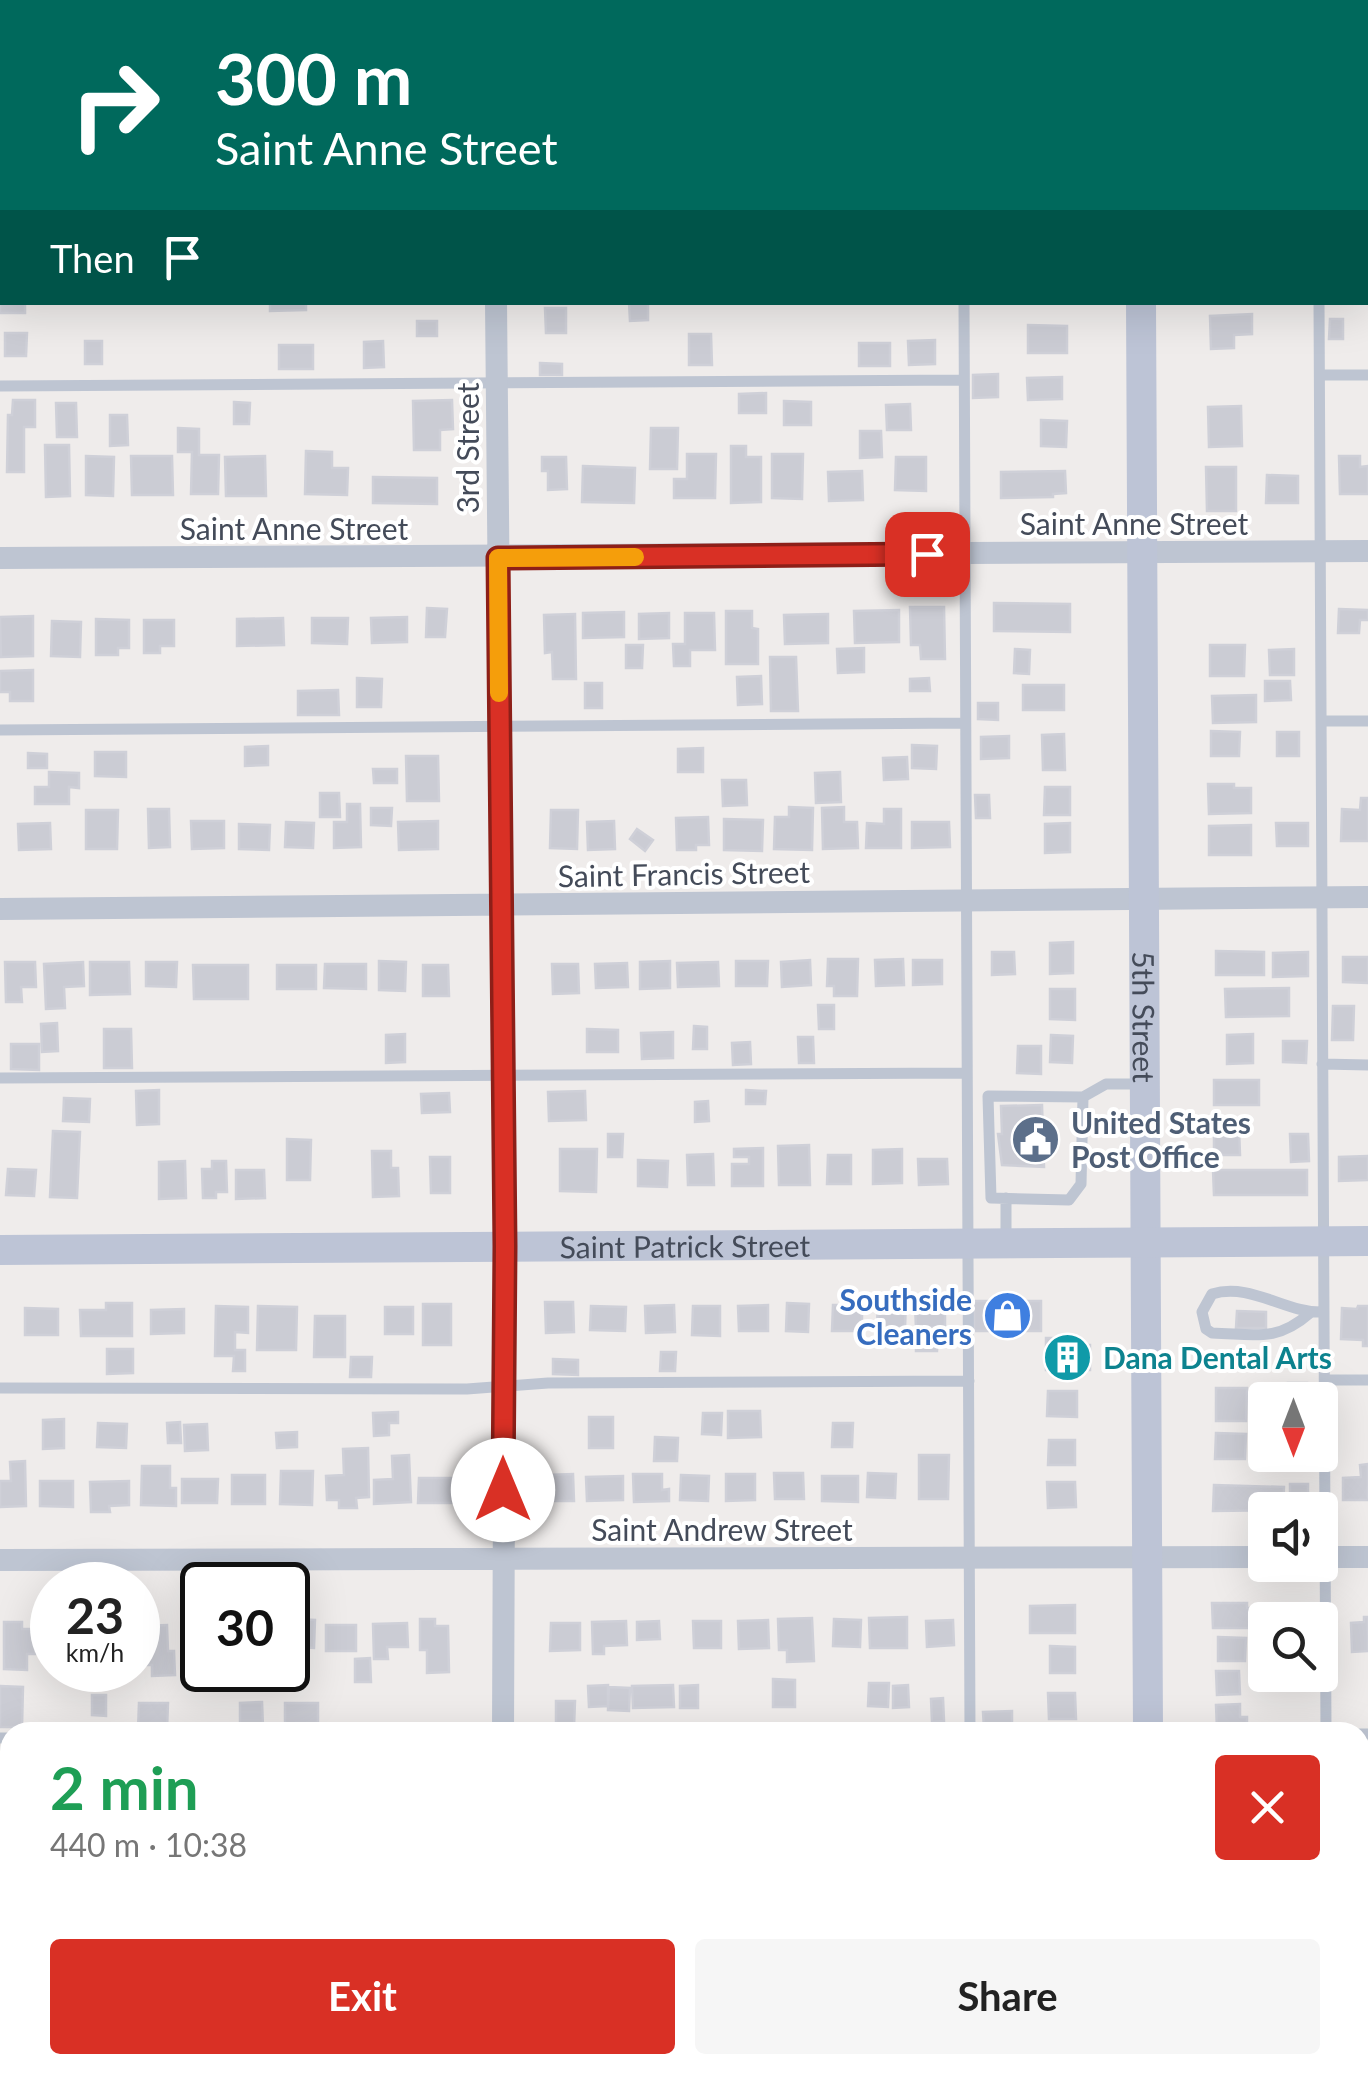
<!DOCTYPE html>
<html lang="en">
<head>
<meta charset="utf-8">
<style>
	body { margin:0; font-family:Lato,sans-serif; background:#f6f6f6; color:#222; height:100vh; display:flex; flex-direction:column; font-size:38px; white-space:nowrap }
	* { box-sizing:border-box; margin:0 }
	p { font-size:32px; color:#767676 }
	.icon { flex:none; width:55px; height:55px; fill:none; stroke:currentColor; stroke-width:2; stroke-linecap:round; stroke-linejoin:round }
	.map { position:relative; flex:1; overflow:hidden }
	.panel { position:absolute; left:0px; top:1722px; width:1370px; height:352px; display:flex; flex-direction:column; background:#fff; border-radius:30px 30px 0 0; box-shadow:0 10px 40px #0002 }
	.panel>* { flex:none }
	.top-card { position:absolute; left:0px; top:0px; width:1370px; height:305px; box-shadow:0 10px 40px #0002; background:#00695c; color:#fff; overflow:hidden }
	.needle { width:65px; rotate:180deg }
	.fabs { position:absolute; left:1248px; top:1382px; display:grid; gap:20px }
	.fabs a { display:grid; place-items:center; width:90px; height:90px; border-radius:10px; background:#fff; box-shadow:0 10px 40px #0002; font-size:50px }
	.speed { position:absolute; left:30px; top:1562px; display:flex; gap:20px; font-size:50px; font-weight:700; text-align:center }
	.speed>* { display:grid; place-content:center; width:130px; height:130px; border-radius:50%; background:#fff; box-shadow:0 10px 40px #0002; line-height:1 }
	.speed small { font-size:25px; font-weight:400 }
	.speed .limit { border:5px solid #111; border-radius:15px; background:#fff; color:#111 }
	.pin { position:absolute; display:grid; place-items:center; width:85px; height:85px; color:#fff; margin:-42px; border-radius:20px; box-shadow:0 5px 15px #0006 }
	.me { position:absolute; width:110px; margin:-55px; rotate:0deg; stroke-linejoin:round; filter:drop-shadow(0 0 8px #0008) }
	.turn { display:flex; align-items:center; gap:35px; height:210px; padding:0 50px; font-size:45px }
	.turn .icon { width:130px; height:130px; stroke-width:2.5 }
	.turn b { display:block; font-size:70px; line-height:85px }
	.then { display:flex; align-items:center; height:95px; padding:0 50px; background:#0003; gap:20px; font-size:38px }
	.round { display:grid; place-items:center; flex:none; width:105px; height:105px; border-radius:10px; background:#f6f6f6 }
	.head { display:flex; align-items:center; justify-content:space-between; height:170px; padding:0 50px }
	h1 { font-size:60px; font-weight:700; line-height:75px; color:#1e9e55 }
	.button { display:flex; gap:20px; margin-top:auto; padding:20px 50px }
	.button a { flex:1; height:115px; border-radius:10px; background:#d93025; color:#fff; font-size:40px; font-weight:700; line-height:115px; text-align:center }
	.button a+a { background:#f6f6f6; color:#222 }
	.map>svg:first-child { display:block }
	.education { fill:#e0dddd }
	.building { fill:#cbccd4; stroke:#cfd0d8; stroke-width:2.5 }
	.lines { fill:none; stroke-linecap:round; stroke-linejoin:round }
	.service { stroke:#bec5d2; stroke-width:11 }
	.minor { stroke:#bec5d2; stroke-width:22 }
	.secondary { stroke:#bdc4d6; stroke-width:30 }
	.route-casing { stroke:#8d1f18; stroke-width:25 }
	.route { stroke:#d93025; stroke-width:18 }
	.slow { stroke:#f59e0b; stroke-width:18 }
	.labels { text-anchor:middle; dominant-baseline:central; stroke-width:8; stroke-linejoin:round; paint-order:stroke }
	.street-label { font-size:30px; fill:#444b59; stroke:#fff }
	.service-label { font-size:30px; font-weight:bold; fill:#4e5e75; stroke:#fff; text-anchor:start }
	.shop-label { font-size:30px; font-weight:bold; fill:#366cbe; stroke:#fff; text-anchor:end }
	.culture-label { font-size:30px; font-weight:bold; fill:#0d838f; stroke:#fff; text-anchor:start }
</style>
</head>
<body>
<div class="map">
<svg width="1368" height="2073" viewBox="0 0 1368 2073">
	<rect width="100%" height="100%" fill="#efeceb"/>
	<path class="education" d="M0,0H459V2H2L0,185Z"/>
	<path class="building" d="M0,283L2,302H25V313H0Z
		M270,302H306V310L270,311Z
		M629,302H648V320L630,321Z
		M545,308H566V333H546Z
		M1252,314V334L1234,335V348L1211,349L1210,316Z
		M1330,319H1343V339H1329Z
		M417,321H437V336H417Z
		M1028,325L1067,326V353H1028Z
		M5,333H27L26,356H5Z
		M689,334H711L712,365H689Z
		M935,340V364L909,365L908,341Z
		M85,341H102V364H85Z
		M383,341L384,367L364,368V342Z
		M859,343H890V366H859Z
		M279,345H313V369H279Z
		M540,363L562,364V375H540Z
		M998,374V397L973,398V375Z
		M1062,377V399L1028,400L1027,378Z
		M766,393V413H739V394Z
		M13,400H35V427H24V472H7L8,415H12Z
		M452,400L453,429L440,430V450H414L413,401Z
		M784,401L811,402V425H784Z
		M234,402L250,403L249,424H234Z
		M56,403H76L77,437H57Z
		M910,404L911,430H887L886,405Z
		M1241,406L1242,446L1209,447L1208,407Z
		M110,415H127L128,445L110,446Z
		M1041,420L1067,421L1066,447L1041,446Z
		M178,428L199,429V455H219L218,494H191L192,452H178Z
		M651,428H678L677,469H650Z
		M860,431H881L882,457L860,458Z
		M45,445H69L70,496L46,497Z
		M731,446H746V457H761V502L731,503Z
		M306,451L332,452V468H348L347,495L305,494Z
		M687,454H716L715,498H674V479H687Z
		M772,454H803L802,499L772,498Z
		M86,456L114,457L113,496L86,495Z
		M131,456H172L173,495H132Z
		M265,456L266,496H226L225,457Z
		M1339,456H1360V467L1368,466V494H1340Z
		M542,457H566L567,489L548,490V471H542Z
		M896,457H926V491L895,490Z
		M583,466L635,468L634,503L582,502Z
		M1206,467H1236V511H1207Z
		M862,471L863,500L829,501L828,472Z
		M1065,471L1066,493L1053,494V497L1001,498V472Z
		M1267,475L1298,476V503H1266Z
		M373,477L437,478V504L373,503Z
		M994,603L1070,604V632L994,631Z
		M910,607H944L945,659H921L920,645H911Z
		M427,608L447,609L445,637H426Z
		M1339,609L1368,610V620H1360L1359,633H1338Z
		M899,610V642L855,643L854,611Z
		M726,611H752V628L758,629V664H726Z
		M624,612V637L583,638V613Z
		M669,613V638L639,639V614Z
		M685,613H714L715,650H690V666H674L673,644H685Z
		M575,614L576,679H553L552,652L545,653L544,615Z
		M828,614V643L785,644L784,615Z
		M33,616V656L1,657L0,617Z
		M407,617V642L372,643L371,618Z
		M283,618L284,645L237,646V619Z
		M312,618H348L347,644L312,643Z
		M96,619L129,620V648H118V655H96Z
		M144,620H174V646H160V653H144Z
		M52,621L81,622L80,657L51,656Z
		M626,645H643L642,668H626Z
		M1210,645H1245L1244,676H1210Z
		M864,648V672L838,673L837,649Z
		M1015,649L1030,650L1029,674L1014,673Z
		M1294,649V675H1270L1269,650Z
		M770,657H796L798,711H771Z
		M33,670V701H10V692H0V671Z
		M761,676L762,704L738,705L737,677Z
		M357,678L382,679L381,707H357Z
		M929,678L930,691H910V679Z
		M1265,681H1290L1291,700L1265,701Z
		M585,683H602V708H585Z
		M1023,685H1064V710H1023Z
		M338,690L339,715H298V691Z
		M1256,695V722L1213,723L1212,696Z
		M978,703H998V720L978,719Z
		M1211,731L1240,732L1239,756H1211Z
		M1277,732H1299V756H1277Z
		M1064,734L1065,770H1043L1042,735Z
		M1009,736V758L981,759V737Z
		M912,745L937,746L936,769L912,768Z
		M268,746V765L245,766V747Z
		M703,748V772H678V749Z
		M95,752H126V777L95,776Z
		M28,753L47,754V768H28Z
		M406,756H438L439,801H407Z
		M907,757L908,779L884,780L883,758Z
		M373,769H397V783H374Z
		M49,772L79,773V788L69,787V804H35V787H49Z
		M840,772L841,802L816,803L815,773Z
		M722,780H746L747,805L723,806Z
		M1208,784H1234V788H1251V813L1209,814Z
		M1045,787H1070V815H1044Z
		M320,793H339L340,817H320Z
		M975,795H989L990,818H976Z
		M1361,798H1368V841H1341L1342,809L1360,810Z
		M347,804H360L361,847L334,848V822H347Z
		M789,807L813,808L812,850L774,849L775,817H789Z
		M844,807V822H857L858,848L823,849L822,808Z
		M371,808H392L391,826L371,825Z
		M148,809H169L170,847L149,848Z
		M884,809H901V848H866L867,823L884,824Z
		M86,810H118L117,849H86Z
		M551,810H578L577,849L550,848Z
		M708,817L709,845H696V850H677L676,818Z
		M724,819L763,820L762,851L724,850Z
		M191,821H224V848L192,849Z
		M438,821V849L399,850L398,822Z
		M614,821L615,849L588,850L587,822Z
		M286,822L314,823L313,848L285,847Z
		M912,822H949L950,847L912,848Z
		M50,823L51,849L19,850L18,824Z
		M1070,823V852L1045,853V824Z
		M1276,823H1308V846H1277Z
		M239,824L270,825L269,850L239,849Z
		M1251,825V855H1209V826Z
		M637,829L653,840L645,851L630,839Z
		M1073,942V973L1050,974V943Z
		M1216,951L1264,952V975H1216Z
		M992,952H1014L1015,974L992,975Z
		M1308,952V976L1273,977V953Z
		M1343,957H1368V983L1343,982Z
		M828,959H858L857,996H834V986H827Z
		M903,959L904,985L876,986L875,960Z
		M810,960L811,985L782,987L781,962Z
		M913,960H942V984L913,985Z
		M379,961L406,962L405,991L379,990Z
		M670,961V988L640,989V962Z
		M736,961H768L767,986H736Z
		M5,962H35L36,987H21L22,1002H6Z
		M83,962L84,986L64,987L65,1008L46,1009L44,964Z
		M90,962H129L130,994L90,995Z
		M146,962H177L176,987L146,986Z
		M718,962L719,986L678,987L677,963Z
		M627,963L628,987L596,988L595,964Z
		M325,964H366V989L324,988Z
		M552,964H578L579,993L553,994Z
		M193,965H248V999H194Z
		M277,965H316V989H277Z
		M423,965H448L449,996H423Z
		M1289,988V1016L1226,1017L1225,989Z
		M1050,989H1075V1020L1050,1019Z
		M818,1005H834V1029H819Z
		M1333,1006H1354L1353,1040H1332Z
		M57,1023L58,1051L42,1052L41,1024Z
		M694,1026L707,1027V1049H693Z
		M104,1029H131L132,1068H104Z
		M587,1029L618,1030V1052H587Z
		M673,1032V1058L642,1059L641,1033Z
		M405,1034V1062L386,1063V1035Z
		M1253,1034V1063L1227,1064V1035Z
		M1051,1035L1073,1036L1072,1063L1050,1062Z
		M798,1037H813L814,1063H799Z
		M1283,1041H1307L1306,1063L1283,1062Z
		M750,1042L751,1064L733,1065L732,1043Z
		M11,1044H39V1070L11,1069Z
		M1018,1046H1041V1074L1017,1073Z
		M1214,1080H1259V1105H1214Z
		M159,1090V1124L137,1125L136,1091Z
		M746,1090L766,1091L765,1104H746Z
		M585,1091L586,1120L549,1121L548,1092Z
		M449,1093L450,1112L422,1113L421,1094Z
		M64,1098L90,1099L89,1122L63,1121Z
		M708,1101L709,1121L695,1122V1102Z
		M1042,1105L1044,1167L1002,1165L998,1134H1002L1001,1106Z
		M1239,1127L1240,1155H1214V1128Z
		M53,1131L80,1132L77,1198L50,1197Z
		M608,1134H623L622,1157H608Z
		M1290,1134H1308L1309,1161L1291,1162Z
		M287,1139L311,1140L310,1180H287Z
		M809,1145L810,1185H779L778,1146Z
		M763,1148V1186H732V1164H749V1157H734V1149Z
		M560,1149H597L596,1192L560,1191Z
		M902,1149V1183L873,1184V1150Z
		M372,1151H391V1168H398L399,1196L373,1197Z
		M713,1154L714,1185H688L687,1155Z
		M828,1155H851V1184H827Z
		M1368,1156V1180L1339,1181V1157Z
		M430,1157H450V1193H431Z
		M918,1159H947L948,1184L919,1185Z
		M638,1160L668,1161L667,1187L638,1186Z
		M185,1161L186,1198L159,1199V1162Z
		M212,1161H226L227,1192H216V1198H203L202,1169H212Z
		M8,1169L36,1170L34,1196L6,1195Z
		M236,1170H264L265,1198L236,1199Z
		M1213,1170H1307V1195H1214Z
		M878,1299L906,1300L905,1328L877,1327Z
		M974,1301H1041V1331H974Z
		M545,1302H573L574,1332L546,1333Z
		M106,1303H132V1336H81L80,1310H106Z
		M787,1303L809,1304L808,1332L786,1331Z
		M423,1304H451V1345H423Z
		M915,1304H945V1327L916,1328Z
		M674,1305L675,1332L646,1333L645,1306Z
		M768,1305V1331H739L738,1306Z
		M833,1305H862V1331H832Z
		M216,1306L248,1307V1333L235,1332V1350H245V1371H233L234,1356H215Z
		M258,1306L297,1307L296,1350H257Z
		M591,1306L626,1307L625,1331L590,1330Z
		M693,1306H720V1336L692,1335Z
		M1358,1306H1368V1346H1363V1340L1341,1339L1342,1308L1357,1309Z
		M385,1307H413V1334H385Z
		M25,1308L58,1309V1335H25Z
		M184,1309V1333L151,1334V1310Z
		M1237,1311L1266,1312V1328H1236Z
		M315,1316H345V1357H314Z
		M916,1334H938L937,1351H916Z
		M1046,1338H1076V1345H1090V1370H1046Z
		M107,1349H133V1373L107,1374Z
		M661,1352H676L675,1371H660Z
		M351,1357H372L371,1377H350Z
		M553,1359L578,1360V1375L553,1374Z
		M1288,1383H1307L1308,1397H1288Z
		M1216,1388H1247L1246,1421H1216Z
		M1048,1391H1077V1417L1047,1416Z
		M728,1411H760L761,1437L728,1438Z
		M398,1412V1423H389V1435L374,1436L373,1413Z
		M703,1413H722L721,1435L702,1434Z
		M589,1417H613V1448H589Z
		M64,1419V1448L43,1449V1420Z
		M180,1422L181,1443H168L167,1423Z
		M98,1423L127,1424L126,1448L97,1447Z
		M833,1423H853L852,1447H832Z
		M207,1424L208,1450L185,1451L184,1425Z
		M297,1432V1447L277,1448L276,1433Z
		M1216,1433L1246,1434L1245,1459H1215Z
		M655,1437L678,1438L677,1461H654Z
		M1049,1440H1075V1465H1048Z
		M368,1448L369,1497L356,1498L357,1508H339V1500H327L326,1476L344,1475L343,1449Z
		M409,1455L411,1502L374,1504V1480L393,1479L392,1456Z
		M919,1455H949L948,1499H919Z
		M25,1461L26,1506L0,1507V1481H11L10,1462Z
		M1368,1464V1500H1343V1478L1361,1477L1360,1465Z
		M142,1466H170V1488H176V1506L141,1505Z
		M281,1471H313L312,1505L280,1504Z
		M774,1473H803L804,1499H775Z
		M868,1473L896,1474L895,1498L867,1497Z
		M573,1474L574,1501H545V1475Z
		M633,1474H662V1490L669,1489V1501L634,1502Z
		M726,1474H755V1500L726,1501Z
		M232,1475H265V1504H232Z
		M681,1475L709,1476L708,1501L680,1500Z
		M623,1476V1500L587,1501L586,1477Z
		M822,1476H858V1502L822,1501Z
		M419,1478H455V1503H418Z
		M182,1479H218L217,1503H182Z
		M40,1481H73V1507L40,1506Z
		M129,1481V1505L109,1506L110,1512H91L90,1482Z
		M1047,1482H1075L1076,1507L1048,1508Z
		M1290,1484H1308V1510H1290Z
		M1214,1485L1284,1487L1283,1510L1213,1511Z
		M1212,1603H1247V1608H1262L1263,1628H1213Z
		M1075,1605V1633H1030V1606Z
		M907,1617V1648H870L869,1618Z
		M1364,1617H1368V1651L1352,1652L1351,1623L1364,1622Z
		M812,1618L814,1661L787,1662V1650H779L778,1619Z
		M293,1619L315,1620L314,1648L295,1647V1668H288V1623H293Z
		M420,1619H435V1626H448L449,1672L427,1673V1650H420Z
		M834,1619L861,1620L860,1647L833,1646Z
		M768,1620L769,1648L739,1649L738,1621Z
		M953,1620L954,1645L927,1647L926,1621Z
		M626,1621L627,1645L604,1646V1654H593L592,1622Z
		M659,1621L660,1639L637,1640V1622Z
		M693,1621H721V1648H694Z
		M4,1622H22V1629H35V1654H27V1670L4,1669Z
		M407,1623L408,1647H387L388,1659H374L373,1624Z
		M551,1623H580V1650L550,1651Z
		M167,1625L168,1651H174L175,1675L152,1676V1665H140L139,1626Z
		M326,1625H356V1651H326Z
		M1218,1637L1246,1638L1245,1661H1218Z
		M1050,1646L1075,1647V1673H1050Z
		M370,1658L371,1682H355V1659Z
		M1216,1671H1239L1240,1694L1217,1695Z
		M773,1679L795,1680V1707H773Z
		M869,1683H889L888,1707L868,1706Z
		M608,1685V1706L589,1707L588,1686Z
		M673,1685L674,1707L633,1708L632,1686Z
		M698,1685V1708H680V1686Z
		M908,1685L909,1707L893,1708V1686Z
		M0,1686L23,1687L22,1727H0Z
		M609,1687L630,1688L629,1711L608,1710Z
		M1048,1693H1075L1076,1719H1049Z
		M92,1695H106V1716L92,1715Z
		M943,1698L944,1721L932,1722L931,1699Z
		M556,1701H575L574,1728L556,1727Z
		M262,1702L263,1726H240V1703Z
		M139,1703H168L167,1730H138Z
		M285,1703H318V1730H285Z
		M1240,1704V1717H1247V1730H1217L1216,1705Z
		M1012,1711V1728L984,1729L983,1712Z
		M1360,1820L1368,1821V1859H1360Z
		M1360,1972H1368V2004H1360Z
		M1030,2065H1070V2073H1020L1030,2071Z"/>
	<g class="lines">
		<path class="service" d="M961,0V2
			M1316,0V2
			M964,302L970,1732
			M1319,302L1326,1732
			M1320,375H1368
			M0,386L964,380
			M1322,721H1368
			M0,730L965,723
			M1322,1064L1368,1065
			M0,1078L966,1073
			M1083,1097L1081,1184L1069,1200L991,1198L988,1096L1083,1097L1106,1084H1144
			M1006,1243V1198
			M1310,1313C1276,1343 1254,1334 1212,1333L1206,1329L1202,1312L1212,1294C1251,1282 1287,1314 1324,1312
			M1325,1380H1368
			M0,1388L467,1389L548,1383L969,1381
			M1360,1734H1368
			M0,1738H10
			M1325,2065V2073
			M970,2073V2065"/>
		<path class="minor" d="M494,0V2
			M0,211H2
			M496,302L505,1246L503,1732
			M0,558L1368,551
			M0,909L1368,897
			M1320,1557H1368
			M0,1560L1265,1557
			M1360,1913H1368
			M0,1916H10
			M504,2073V2065"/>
		<g class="secondary">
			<path d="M1138,0V2"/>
			<path id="s1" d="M1141,302L1148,1732"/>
			<path id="s2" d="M0,1250L1368,1241"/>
			<path d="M1148,2065V2073"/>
		</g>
	</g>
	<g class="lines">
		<defs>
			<path id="route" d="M503,1490L505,1246L498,558L927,554"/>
		</defs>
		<use href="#route" class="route-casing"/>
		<use href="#route" class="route"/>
		<path class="slow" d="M499,693L498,558L635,557"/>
	</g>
	<defs>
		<symbol id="civic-disc" viewBox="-11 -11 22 22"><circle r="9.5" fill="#5c6f8a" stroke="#fff"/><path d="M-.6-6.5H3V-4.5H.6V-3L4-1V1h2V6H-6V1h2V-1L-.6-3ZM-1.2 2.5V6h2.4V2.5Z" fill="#fff"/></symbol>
		<symbol id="shop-disc" viewBox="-11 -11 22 22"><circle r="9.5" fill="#3f7fe0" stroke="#fff"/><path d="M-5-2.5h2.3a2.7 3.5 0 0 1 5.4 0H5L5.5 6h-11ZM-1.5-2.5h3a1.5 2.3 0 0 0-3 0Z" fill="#fff"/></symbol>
		<symbol id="building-disc" viewBox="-11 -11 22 22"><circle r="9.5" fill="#0f9aa8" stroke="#fff"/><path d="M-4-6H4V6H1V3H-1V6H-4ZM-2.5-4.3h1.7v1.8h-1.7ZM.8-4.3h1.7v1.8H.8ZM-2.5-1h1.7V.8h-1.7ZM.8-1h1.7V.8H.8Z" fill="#fff"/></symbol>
	</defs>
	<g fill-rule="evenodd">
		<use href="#civic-disc" x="1008" y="1112" width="55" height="55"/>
		<use href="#shop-disc" x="980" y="1288" width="55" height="55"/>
		<use href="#building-disc" x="1040" y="1330" width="55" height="55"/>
	</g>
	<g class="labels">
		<g class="street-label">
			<text transform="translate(467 448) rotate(-90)">3rd Street</text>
			<text x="1134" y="523">Saint Anne Street</text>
			<text x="294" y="528">Saint Anne Street</text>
			<text transform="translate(684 873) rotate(-1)">Saint Francis Street</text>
			<text stroke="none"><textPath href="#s1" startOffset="715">5th Street</textPath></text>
			<text stroke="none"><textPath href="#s2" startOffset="685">Saint Patrick Street</textPath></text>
			<text x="722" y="1529">Saint Andrew Street</text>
		</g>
		<g class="service-label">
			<text x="1071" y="1122">United States<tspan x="1071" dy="34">Post Office</tspan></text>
		</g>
		<g class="shop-label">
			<text x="972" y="1299">Southside<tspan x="972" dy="34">Cleaners</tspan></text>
		</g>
		<g class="culture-label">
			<text x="1103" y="1357">Dana Dental Arts</text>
		</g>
	</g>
</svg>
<div class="fabs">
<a><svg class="needle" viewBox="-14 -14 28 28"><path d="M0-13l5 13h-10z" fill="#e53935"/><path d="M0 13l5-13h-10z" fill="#767676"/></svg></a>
<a><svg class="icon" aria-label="sound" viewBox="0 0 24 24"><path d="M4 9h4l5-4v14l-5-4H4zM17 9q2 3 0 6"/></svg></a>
<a><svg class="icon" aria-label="search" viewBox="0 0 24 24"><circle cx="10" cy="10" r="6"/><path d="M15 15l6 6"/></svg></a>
</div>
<div class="speed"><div>23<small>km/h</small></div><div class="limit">30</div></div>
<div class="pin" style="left:927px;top:554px;background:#d93025"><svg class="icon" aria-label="arrive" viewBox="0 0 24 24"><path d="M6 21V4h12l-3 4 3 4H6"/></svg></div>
<svg class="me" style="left:503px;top:1490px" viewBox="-20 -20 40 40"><circle r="19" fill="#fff"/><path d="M0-13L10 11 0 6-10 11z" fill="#d93025"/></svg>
<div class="top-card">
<div class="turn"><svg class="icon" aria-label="right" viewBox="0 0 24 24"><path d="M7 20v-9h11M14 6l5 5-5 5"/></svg><div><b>300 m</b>Saint Anne Street</div></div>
<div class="then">Then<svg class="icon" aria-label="arrive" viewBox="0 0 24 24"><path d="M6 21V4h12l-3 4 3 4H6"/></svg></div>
</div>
<section class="panel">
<div class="head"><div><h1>2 min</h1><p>440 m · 10:38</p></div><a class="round" style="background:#d93025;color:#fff"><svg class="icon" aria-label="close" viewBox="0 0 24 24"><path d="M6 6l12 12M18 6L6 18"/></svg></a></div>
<div class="button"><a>Exit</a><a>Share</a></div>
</section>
</div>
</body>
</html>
